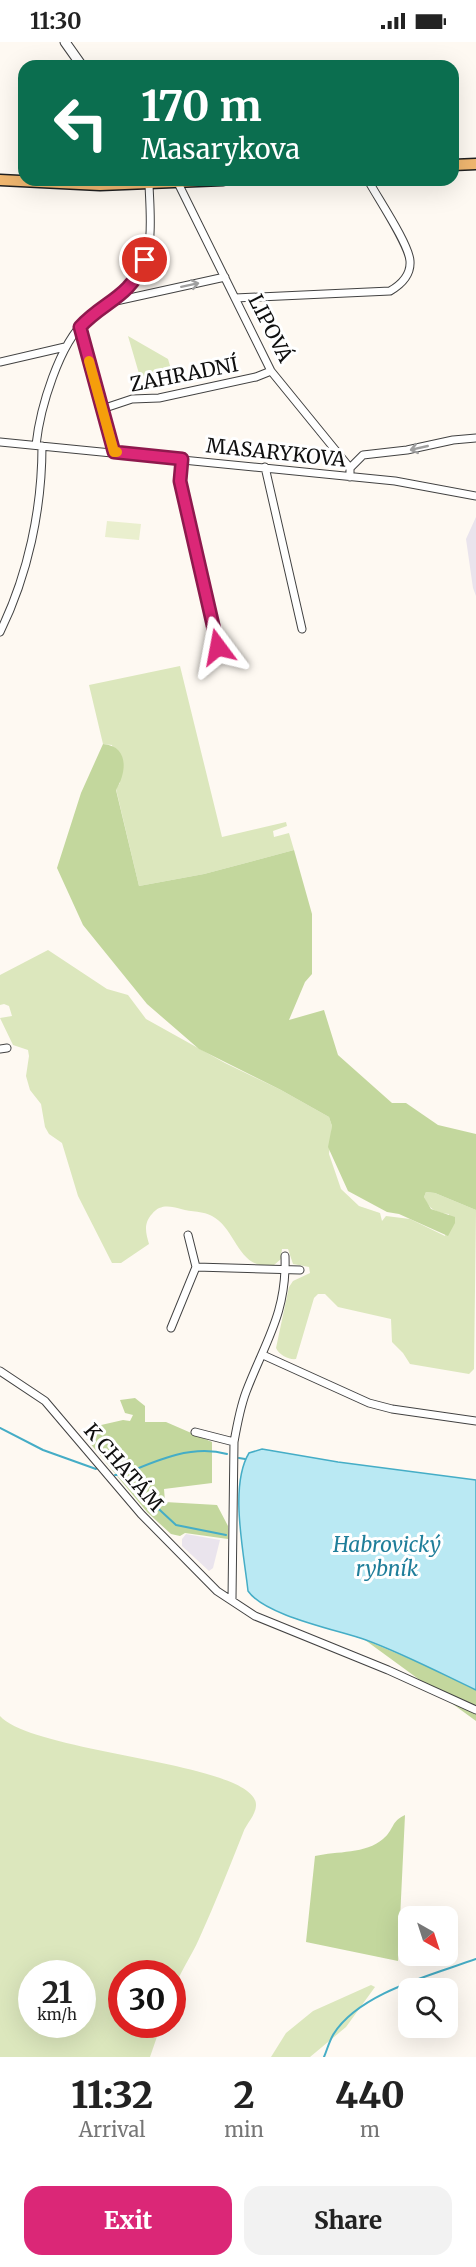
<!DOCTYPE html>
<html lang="en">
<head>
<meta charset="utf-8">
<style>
	body { margin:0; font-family:Merriweather,serif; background:#f2f2f2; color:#222; height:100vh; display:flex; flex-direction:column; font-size:22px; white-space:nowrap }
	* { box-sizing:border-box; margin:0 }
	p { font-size:20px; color:#767676 }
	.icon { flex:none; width:33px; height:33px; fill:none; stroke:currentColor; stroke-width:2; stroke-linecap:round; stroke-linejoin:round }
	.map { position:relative; height:2015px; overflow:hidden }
	.details { display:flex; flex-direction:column; background:#fff; flex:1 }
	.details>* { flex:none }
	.top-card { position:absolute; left:18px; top:18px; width:441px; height:126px; border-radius:18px; box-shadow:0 6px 24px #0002; background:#0b6e4f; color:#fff; overflow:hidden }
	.needle { width:39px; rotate:141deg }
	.fabs { position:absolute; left:398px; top:1864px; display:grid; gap:12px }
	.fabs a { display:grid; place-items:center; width:60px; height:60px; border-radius:12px; background:#fff; box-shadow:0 6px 24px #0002; font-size:30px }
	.speed { position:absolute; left:18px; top:1918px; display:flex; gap:12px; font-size:30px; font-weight:700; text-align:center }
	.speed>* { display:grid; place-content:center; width:78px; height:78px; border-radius:50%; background:#fff; box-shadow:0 6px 24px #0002; line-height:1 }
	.speed small { font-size:15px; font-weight:400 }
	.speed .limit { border:9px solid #d22; background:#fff; color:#111 }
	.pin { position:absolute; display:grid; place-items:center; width:51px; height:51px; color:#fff; margin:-26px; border:3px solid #fff; border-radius:50%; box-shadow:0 2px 6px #0007 }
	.me { position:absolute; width:66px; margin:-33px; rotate:347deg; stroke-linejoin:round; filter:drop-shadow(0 0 4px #0008) }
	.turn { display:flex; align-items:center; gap:21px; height:126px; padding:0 24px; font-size:27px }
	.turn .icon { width:78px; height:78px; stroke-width:2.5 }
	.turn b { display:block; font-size:42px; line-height:51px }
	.eta { display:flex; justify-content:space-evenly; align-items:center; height:102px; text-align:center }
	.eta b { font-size:36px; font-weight:800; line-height:42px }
	.action { display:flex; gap:12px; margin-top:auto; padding:12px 24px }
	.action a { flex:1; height:69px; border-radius:18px; background:#db2777; color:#fff; font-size:24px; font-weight:800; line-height:69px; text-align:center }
	.action a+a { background:#f2f2f2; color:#222 }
	.status { display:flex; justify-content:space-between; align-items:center; height:42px; padding:0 30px; background:#fff; direction:ltr }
	.status svg { height:16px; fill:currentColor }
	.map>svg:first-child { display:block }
	.industrial { fill:#eae4ed }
	.green { fill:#dce7bd; fill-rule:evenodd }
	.forest { fill:#c3d79d }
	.pitch { fill:#eaefce }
	.water { fill:#bae9f3; stroke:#45adc6; stroke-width:1.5 }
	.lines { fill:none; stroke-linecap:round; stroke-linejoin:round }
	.stream { stroke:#45adc6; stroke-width:2 }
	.minor-casing { stroke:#424242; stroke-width:9 }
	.tertiary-casing { stroke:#424242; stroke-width:11 }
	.primary-casing { stroke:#202020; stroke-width:13 }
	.minor { stroke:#fff; stroke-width:7 }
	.tertiary { stroke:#fff; stroke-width:9 }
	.primary { stroke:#f0b770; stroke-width:10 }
	.oneway { stroke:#9f9f9f }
	.route-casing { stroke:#8e194d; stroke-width:15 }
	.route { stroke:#db2777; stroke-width:10 }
	.slow { stroke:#f59e0b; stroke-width:10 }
	.labels { text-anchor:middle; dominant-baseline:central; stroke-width:6; stroke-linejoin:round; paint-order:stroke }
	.street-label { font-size:20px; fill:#0f0f0f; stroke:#fff }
	.water-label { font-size:21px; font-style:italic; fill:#1f7e9a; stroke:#fff }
</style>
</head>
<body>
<div class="status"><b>11:30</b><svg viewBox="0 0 49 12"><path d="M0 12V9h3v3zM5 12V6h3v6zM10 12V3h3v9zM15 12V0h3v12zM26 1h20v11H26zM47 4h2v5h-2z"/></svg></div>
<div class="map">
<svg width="476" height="2015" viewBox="0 0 476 2015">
	<rect width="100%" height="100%" fill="#fef9f2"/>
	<path class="industrial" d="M476,475V554L473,546L466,497Z
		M186,1492L220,1498L213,1526L209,1529L182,1504V1497Z"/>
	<path class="green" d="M128,294L168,317L171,327L140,335Z
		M180,624L222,795L286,780L287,784L273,789L274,795L289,791L294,808L204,832L139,844L116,747L120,741L112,703L103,702L89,643Z
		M48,908L107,947L128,953L146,977L225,1021L281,1048L329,1075L332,1084L329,1112L341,1147L359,1164L380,1171L382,1179L386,1174L410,1177L445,1194L449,1172C436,1171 429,1167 424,1155L426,1150L435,1151L476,1168L474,1327L469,1332L410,1322L403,1311L392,1300L391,1277L338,1265L325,1252H318L314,1256L296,1317C289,1318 279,1313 276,1306L289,1245L293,1239L310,1231L309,1225L293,1222L288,1207H282L281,1217L274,1223C238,1230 237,1187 212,1174C204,1169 191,1170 181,1167C170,1164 160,1162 152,1172C143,1182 146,1191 149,1202L121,1221H112L78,1154L62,1101L49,1092L45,1085L41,1062L30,1048L26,1034L29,1014L28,1008L13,1003L0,976L12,974L9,964L4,962L0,963V933Z
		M0,1674C34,1712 256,1720 256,1763C256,1773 246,1782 243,1791C229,1826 215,1862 199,1897C191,1915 179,1931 173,1950L172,1932H122V1983H161L150,2015H0ZM32,1932H82V1983H32Z
		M371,1943L375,1945L346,1985L310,2015H271L286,1991L313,1969Z"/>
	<path class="forest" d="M103,702C129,704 127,730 116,748L139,844L204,832L294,808L312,872V932L305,940L289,978L324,968L338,1013L392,1061H406L438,1083L476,1092V1168L435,1151L426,1150L424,1155L431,1167L455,1175V1181L448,1194L399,1172L387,1170L348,1149L328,1105L332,1084L329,1075L281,1048L199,1007L147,962L83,883L57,826L81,751Z
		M135,1356L145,1364V1380H166L212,1400V1441L164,1447L165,1460L217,1463L228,1484V1497L185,1491L180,1494L171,1492L147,1470L79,1388L84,1392L88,1386L123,1378L130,1379L133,1373L125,1371L120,1358Z
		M365,1598L446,1632L476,1648V1679Z
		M405,1773L398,1919L306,1900L315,1814C337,1809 366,1812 383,1797C394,1788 391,1779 405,1773Z"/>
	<path class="pitch" d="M107,479L141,482L139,498L105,495Z"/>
	<path class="water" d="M262,1407L338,1420L476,1438V1648C440,1631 404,1612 366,1598C338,1588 265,1574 248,1549C244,1511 229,1444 249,1411Z"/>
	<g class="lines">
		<path class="stream" d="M0,1386L43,1408L96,1427
			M239,1416L245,1417
			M115,1433H122L176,1483L226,1493
			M122,1433C155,1419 191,1402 227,1412
			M324,2015C327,2008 329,2000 333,1993C358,1951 432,1933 476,1917"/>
		<defs>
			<path id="minor" d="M178,141L271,329L350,426V435
				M235,256L390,249C402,242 411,233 410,219C409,202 377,155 368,138
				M116,259L225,235
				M80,285L114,410
				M0,320L65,305
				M102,367L132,357L159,356L256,335L271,329
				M0,400L395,439L476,454
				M36,403C40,366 59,302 87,277C104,263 124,255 137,236C155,209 150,172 149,142
				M182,417L180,439L218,605
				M265,425L302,587
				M350,426L363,413L407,408L453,398L476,396
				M0,590C28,533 42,467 42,404
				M0,1007L7,1006
				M196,1225L300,1228
				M171,1286L196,1225L188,1193
				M263,1313L369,1361L392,1367L476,1379
				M0,1329L45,1359L141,1472L217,1549L255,1574L388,1628L476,1668
				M195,1390L234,1400L232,1557
				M234,1400C237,1383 240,1366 246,1350C265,1300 287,1271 285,1214"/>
			<path id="tertiary" d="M65,0L82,24"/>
			<path id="primary" d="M453,123L476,122
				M0,138L100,143L223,138"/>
		</defs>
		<use href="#minor" class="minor-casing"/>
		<use href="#tertiary" class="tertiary-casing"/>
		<use href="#primary" class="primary-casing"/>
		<use href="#minor" class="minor"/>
		<use href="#tertiary" class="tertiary"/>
		<use href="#primary" class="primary"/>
	</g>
	<defs><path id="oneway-shaft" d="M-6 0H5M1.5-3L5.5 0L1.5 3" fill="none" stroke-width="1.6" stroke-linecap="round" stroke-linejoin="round" transform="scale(1.5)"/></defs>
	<g class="oneway">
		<use href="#oneway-shaft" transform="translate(190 243) rotate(-12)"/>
		<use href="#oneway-shaft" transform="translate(419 406) rotate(167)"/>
	</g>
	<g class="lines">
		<defs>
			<path id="route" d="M145,218C129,257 105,258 80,285L114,410L182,417L180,439L218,605"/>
		</defs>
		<use href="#route" class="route-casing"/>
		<use href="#route" class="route"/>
		<path class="slow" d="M89,319L114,410H117"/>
	</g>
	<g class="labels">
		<g class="street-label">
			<text transform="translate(271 286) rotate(63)">LIPOVÁ</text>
			<text transform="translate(184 332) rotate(-11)">ZAHRADNÍ</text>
			<text transform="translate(276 410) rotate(6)">MASARYKOVA</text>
			<text transform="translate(124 1425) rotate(49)">K CHATÁM</text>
		</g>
		<g class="water-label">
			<text x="387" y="1502">Habrovický<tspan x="387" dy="24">rybník</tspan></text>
		</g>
	</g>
</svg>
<div class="fabs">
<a><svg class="needle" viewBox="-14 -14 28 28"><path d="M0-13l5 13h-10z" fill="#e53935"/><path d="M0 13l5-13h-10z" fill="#767676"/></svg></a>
<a><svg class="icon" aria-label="search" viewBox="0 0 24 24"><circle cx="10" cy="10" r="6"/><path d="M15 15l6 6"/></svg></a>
</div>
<div class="speed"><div>21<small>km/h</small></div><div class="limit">30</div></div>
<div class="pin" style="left:145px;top:218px;background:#d93025"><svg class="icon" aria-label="arrive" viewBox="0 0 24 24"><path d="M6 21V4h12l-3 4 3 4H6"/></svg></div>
<svg class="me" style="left:218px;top:605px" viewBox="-20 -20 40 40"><path d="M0-17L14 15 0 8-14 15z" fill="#db2777" stroke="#fff" stroke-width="4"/></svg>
<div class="top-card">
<div class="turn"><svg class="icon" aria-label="left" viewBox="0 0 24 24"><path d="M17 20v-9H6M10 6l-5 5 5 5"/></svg><div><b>170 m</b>Masarykova</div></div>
</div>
</div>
<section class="details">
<div class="eta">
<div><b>11:32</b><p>Arrival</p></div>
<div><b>2</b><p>min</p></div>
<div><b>440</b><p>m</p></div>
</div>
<div class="action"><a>Exit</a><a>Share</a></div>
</section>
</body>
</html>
